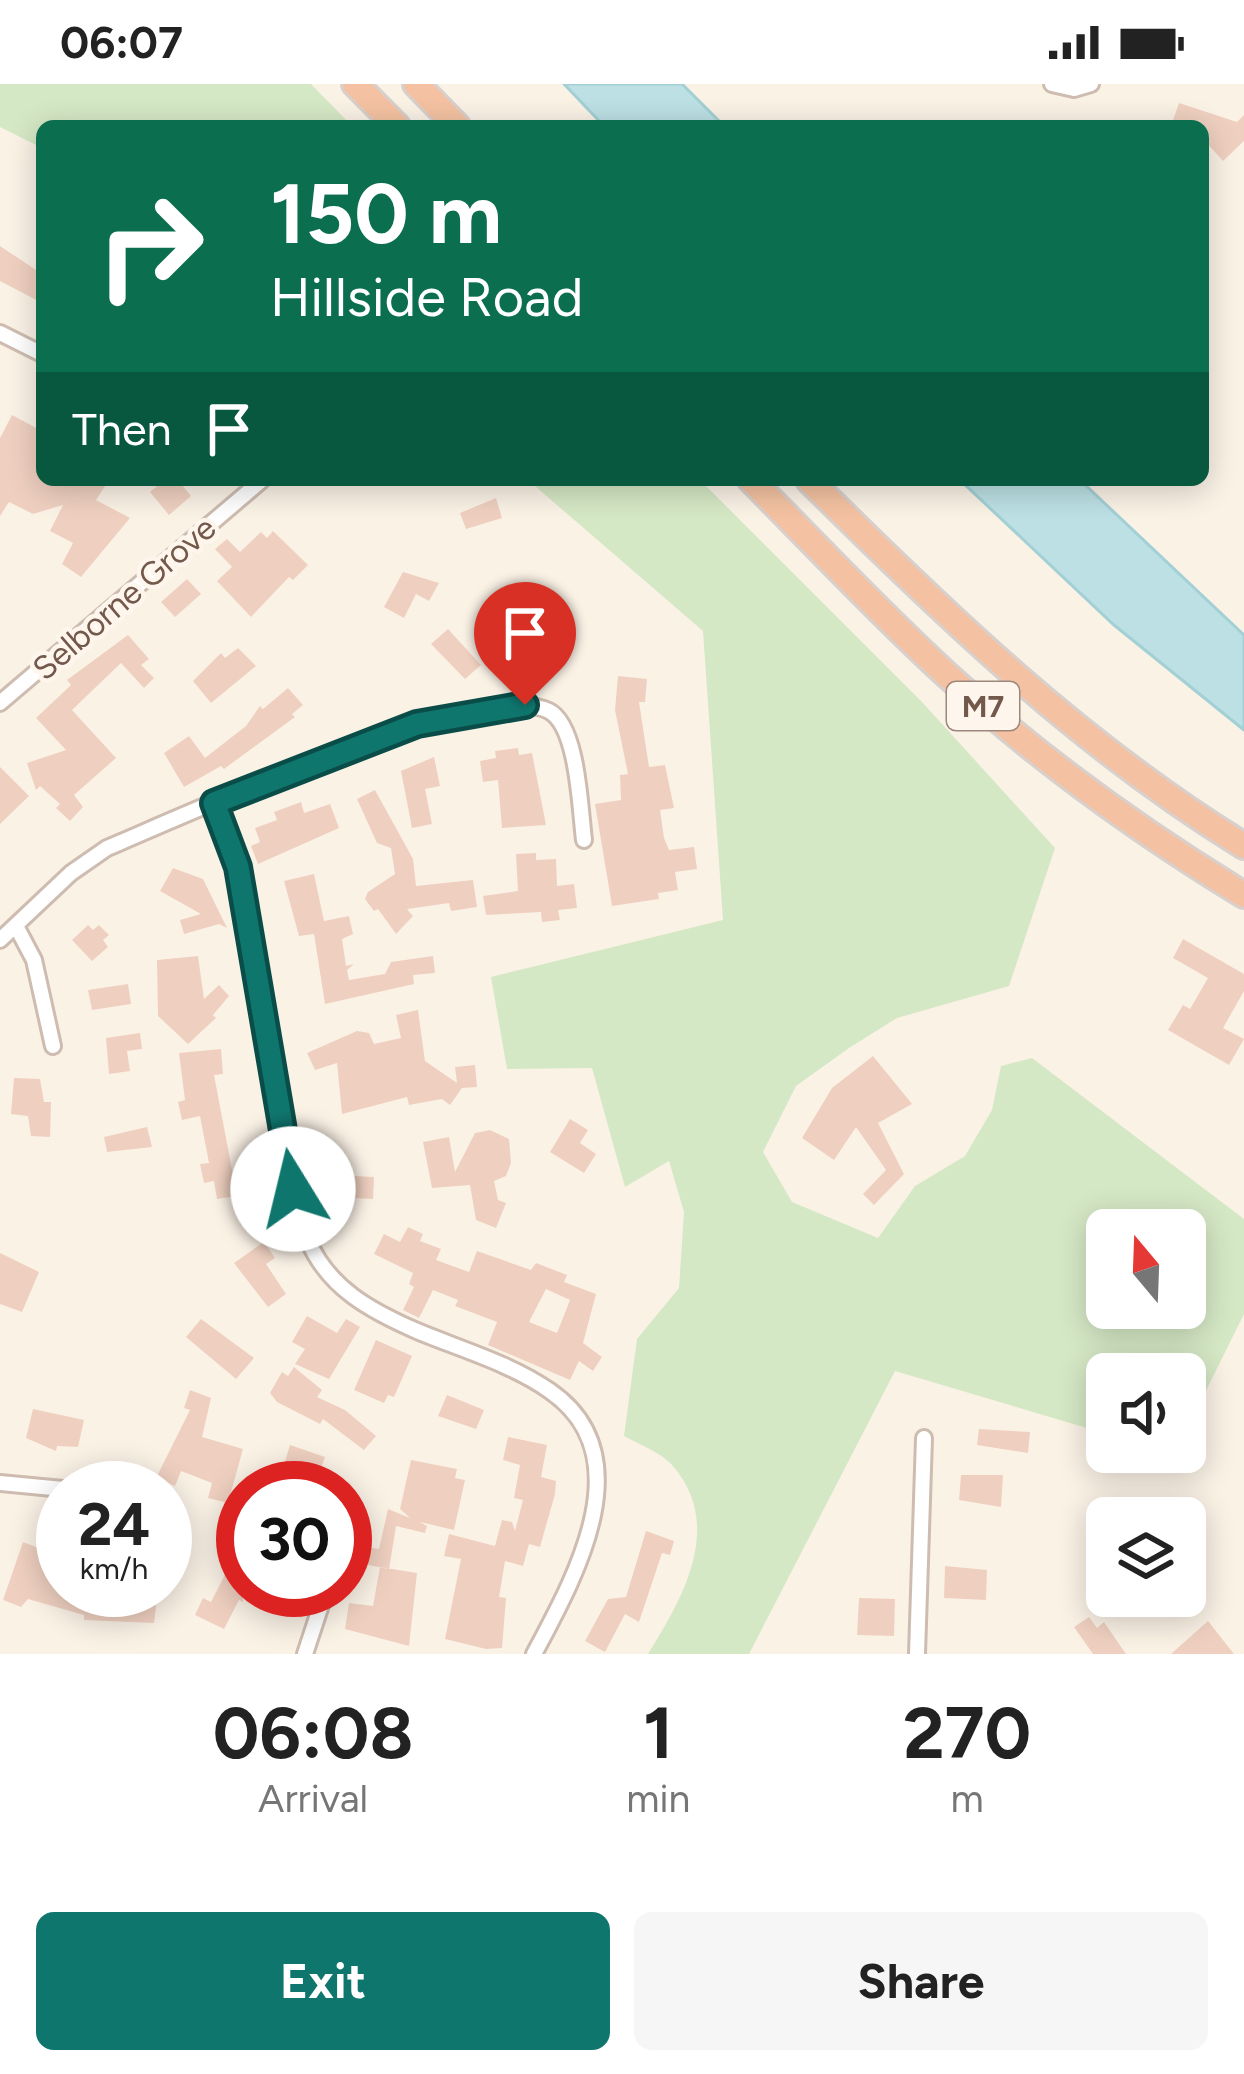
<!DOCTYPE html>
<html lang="en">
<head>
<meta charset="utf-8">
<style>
	body { margin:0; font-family:Figtree,sans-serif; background:#f6f6f6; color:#222; height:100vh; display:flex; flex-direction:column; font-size:45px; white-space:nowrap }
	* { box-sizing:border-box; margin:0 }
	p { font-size:39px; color:#767676 }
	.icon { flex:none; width:66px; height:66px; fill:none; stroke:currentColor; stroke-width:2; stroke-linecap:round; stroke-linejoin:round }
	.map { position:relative; height:1570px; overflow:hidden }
	.drawer { display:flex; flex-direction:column; background:#fff; flex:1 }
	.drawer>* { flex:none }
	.hud { position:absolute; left:36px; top:36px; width:1173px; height:366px; border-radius:18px; box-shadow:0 6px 30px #0003; background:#0b6e4f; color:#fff; overflow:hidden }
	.needle { width:78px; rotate:341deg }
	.tools { position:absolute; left:1086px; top:1125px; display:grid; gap:24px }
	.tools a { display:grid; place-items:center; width:120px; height:120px; border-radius:18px; background:#fff; box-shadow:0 6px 30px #0003; font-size:60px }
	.speed { position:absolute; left:36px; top:1377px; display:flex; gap:24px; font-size:60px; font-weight:700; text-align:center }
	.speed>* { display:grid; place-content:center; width:156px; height:156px; border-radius:50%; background:#fff; box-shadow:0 6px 30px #0003; line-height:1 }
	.speed small { font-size:30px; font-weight:400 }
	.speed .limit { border:18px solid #d22; background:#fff; color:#111 }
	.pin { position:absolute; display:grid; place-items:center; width:102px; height:102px; color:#fff; margin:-123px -51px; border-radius:50% 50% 50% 0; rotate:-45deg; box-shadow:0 0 12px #0007 }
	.pin .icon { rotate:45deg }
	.me { position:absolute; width:132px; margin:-66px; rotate:351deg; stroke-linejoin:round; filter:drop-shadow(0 0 9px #0008) }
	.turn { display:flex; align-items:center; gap:42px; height:252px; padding:0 36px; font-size:54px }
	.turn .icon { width:156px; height:156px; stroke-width:2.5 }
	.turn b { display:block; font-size:84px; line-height:102px }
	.then { display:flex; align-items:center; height:114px; padding:0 36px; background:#0003; gap:24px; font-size:45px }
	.eta { display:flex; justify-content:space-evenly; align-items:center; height:204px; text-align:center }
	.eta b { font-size:72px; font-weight:700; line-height:84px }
	.action { display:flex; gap:24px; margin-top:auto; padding:24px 36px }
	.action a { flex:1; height:138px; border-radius:18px; background:#0f766e; color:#fff; font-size:48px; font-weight:700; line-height:138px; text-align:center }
	.action a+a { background:#f6f6f6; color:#222 }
	.status { display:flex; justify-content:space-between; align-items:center; height:84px; padding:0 60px; background:#fff; direction:ltr }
	.status svg { height:33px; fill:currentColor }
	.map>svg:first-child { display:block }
	.green { fill:#d5e8c5; fill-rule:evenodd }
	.water { fill:#bce0e4; stroke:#a3d0d5; stroke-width:3 }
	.building { fill:#efd0c0; fill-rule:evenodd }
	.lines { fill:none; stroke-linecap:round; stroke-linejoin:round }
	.minor-casing { stroke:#cebcb0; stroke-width:20 }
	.trunk-casing { stroke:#d8d0cd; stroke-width:30 }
	.minor { stroke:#fff; stroke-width:14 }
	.trunk { stroke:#f4c2a2; stroke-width:24 }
	.route-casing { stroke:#0a4d48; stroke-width:30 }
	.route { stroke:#0f766e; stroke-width:21 }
	.labels { text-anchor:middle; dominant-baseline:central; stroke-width:9; stroke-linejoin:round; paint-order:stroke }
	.shield { fill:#fef6ed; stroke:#9d877c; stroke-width:3 }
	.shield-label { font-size:30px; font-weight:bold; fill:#73584c }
	.street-label { font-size:33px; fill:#73584c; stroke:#fef6ed }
</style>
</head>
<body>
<div class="status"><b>06:07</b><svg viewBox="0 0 49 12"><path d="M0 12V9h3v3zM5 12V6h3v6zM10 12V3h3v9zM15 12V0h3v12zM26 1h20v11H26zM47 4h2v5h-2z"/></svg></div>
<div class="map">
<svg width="1244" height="1570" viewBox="0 0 1244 1570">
	<rect width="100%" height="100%" fill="#fbf2e6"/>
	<path class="green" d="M0,0H311L352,42H42V64L0,43Z
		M528,396H700L922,618L1055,764L1009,902L897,934L849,964L796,1002L763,1068L792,1118L878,1154L915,1102L965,1072L992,1026L1001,982L1032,974L1244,1135V1230L1185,1349V1290H1107V1350L895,1287L749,1570H648C683,1514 725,1441 672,1381C662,1369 638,1360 624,1352L637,1255L679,1204L684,1128L669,1077L625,1103L592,984L507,985L491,893L723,836L703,547ZM1107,1146H1185V1224H1107Z"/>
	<path class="water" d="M564,0H682L724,42H604Z
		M960,396H1080L1244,551V646L1114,541Z"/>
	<path class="building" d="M1179,19L1237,38L1244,31V57L1223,77L1203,55V42H1171Z
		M0,162L42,190V219L0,197Z
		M12,331L42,347V374L36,386L42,396H109L96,416L130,434L81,493L62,480L73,459L50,447L63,421L33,430L9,418L0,432V354Z
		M164,396H178L191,412L169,431L150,408Z
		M496,414L502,434L466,445L460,429Z
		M273,447L308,481L293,496L289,493L251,533L217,497L232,483L215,465L227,455L240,468L261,448L267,454Z
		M403,488L439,499L429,517L416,510L404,534L384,523Z
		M187,495L201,510L175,533L161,518Z
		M448,545L481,581L465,595L431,560Z
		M128,551L149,575L141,581L154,594L144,604L121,579L72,626L116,674L74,711L83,723L70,737L56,724L60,720L40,702L36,706L27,679L66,666L36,634L71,601L67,596Z
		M238,564L256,582L211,619L193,597L221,569L225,574Z
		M618,592L647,595L645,618H639L649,683L665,681L674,724L660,726L664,754L669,766L694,763L697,785L675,788L678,806L658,809L659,815L612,822L595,720L621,716L620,691L628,690L615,626Z
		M288,604L303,621L292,630L295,633L224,685L221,682L184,703L164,669L189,652L205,674L246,642L260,622L263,625Z
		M518,664L519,671L532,669L546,741L502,744L498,696L483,698L480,677L496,674L495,667Z
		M434,673L440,702L425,705L432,740L412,744L401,687Z
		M0,683L29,712L0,740Z
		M375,706L413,775L416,802L473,796L477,823L451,827L449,819L407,825L413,832L396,850L378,825L374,827L365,815L368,808L395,790L391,764L377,759L357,715Z
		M301,718L304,729L330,720L339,744L258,780L251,762L260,758L255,744L277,736L274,728Z
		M536,769V776L556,775L557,802L574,800L577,824L558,826L560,836L542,838L541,828L486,831L483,812L518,807L516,770Z
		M173,784L203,795L227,844L219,840L184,850L180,836L201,830L160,807Z
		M314,790L324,837L349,832L353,850L342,855L346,882L354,880L347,886L349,896L385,890L391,878L433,872L435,889L413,891L414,900L325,920L314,850L299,852L284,797Z
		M88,841L93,846L99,841L109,851L103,856L108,863L92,877L72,856Z
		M1183,855L1244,890V907L1223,944L1244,955L1229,981L1168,946L1183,921L1190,925L1208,894L1173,874Z
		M198,872L204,915L219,901L229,912L213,931L216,934L188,960L158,932L157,876Z
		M128,900L131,920L92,926L88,906Z
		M418,926L425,977L457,999L455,983L475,981L477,1003L462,1004L450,1021L442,1015L409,1021L407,1013L342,1030L337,979L315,986L307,969L357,947L369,949L374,960L401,954L396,931Z
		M140,949L142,965L127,967L130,987L109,990L106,954Z
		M221,965L223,990L214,991L237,1112L217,1115L214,1097L204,1099L200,1080L209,1079L200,1032L182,1036L178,1018L185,1016L179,969Z
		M873,972L912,1020L878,1039L904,1090L874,1121L863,1110L886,1086L856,1043L834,1076L802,1054L832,1004Z
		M14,994L40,995L44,1018H51L50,1053L31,1052L28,1032L11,1030Z
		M570,1035L588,1046L580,1059L596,1070L584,1089L550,1068Z
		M147,1043L152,1063L107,1068L104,1053Z
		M490,1046L509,1055L511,1079L506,1092L494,1097L498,1116L506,1119L496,1144L476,1136L470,1101L432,1104L423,1058L449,1053L455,1088L475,1049Z
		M333,1091L374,1093L373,1115L332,1113Z
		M408,1143L423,1150L420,1157L441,1165L436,1176L469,1188L477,1167L531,1186L536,1179L567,1191L564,1198L596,1210L583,1259L602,1273L593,1287L579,1277L570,1296L488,1261L497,1238L455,1222L458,1216L433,1206L419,1234L403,1226L414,1203L409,1200L413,1189L374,1170L384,1150L400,1158ZM546,1205L570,1216L557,1249L529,1238Z
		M264,1158L275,1174L266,1180L286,1210L268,1223L234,1179Z
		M0,1169L39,1188L22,1228L0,1220Z
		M307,1232L337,1249L346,1235L360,1243L329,1295L295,1280L305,1265L292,1258Z
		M201,1235L254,1274L236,1295L186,1253Z
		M376,1256L412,1272L394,1313L388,1311L384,1319L354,1306Z
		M294,1283L322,1306L317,1313L345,1326L376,1352L364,1366L323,1335L320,1340L277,1318L270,1309L282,1288L288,1292Z
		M190,1306L211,1314L202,1353L243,1365L228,1419L208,1414L212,1399L181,1387L175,1402L156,1394L190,1326L184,1324Z
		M447,1311L484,1326L476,1345L438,1332Z
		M33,1325L84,1336L78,1363L57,1362L56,1367L26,1354Z
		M979,1345L1030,1348L1028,1369L977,1361Z
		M508,1353L547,1361L541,1393L556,1397L555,1410L540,1463L529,1460L523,1482L505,1477L499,1513L506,1514L502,1564L486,1565L445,1555L461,1475L444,1472L449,1450L495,1462L502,1436L512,1438L515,1447L523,1416L514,1414L520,1381L503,1376Z
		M290,1361L325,1373L314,1404H277Z
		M411,1376L457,1385L455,1394L465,1396L454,1446L420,1438L427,1442L425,1449L396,1442L389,1485L363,1480L366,1463L379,1465L388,1425L410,1434L400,1425Z
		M961,1391H1003L1001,1423L959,1416Z
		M646,1447L674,1457L670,1471L662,1469L639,1538L625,1530L605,1568L585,1557L608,1515L626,1513Z
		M23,1458L44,1466L39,1477L63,1484V1506H158L154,1539L84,1536V1531L28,1515L21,1523L3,1516Z
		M945,1482L987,1486L986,1516L944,1514Z
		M380,1483L417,1489L409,1562L345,1545L349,1519L373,1522Z
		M228,1485L243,1493V1518L239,1516L224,1545L195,1531L203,1514L211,1518Z
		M859,1514L895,1515L894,1552L857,1551Z
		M1089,1533L1097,1544L1104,1538L1126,1570H1093L1074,1543Z
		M1208,1537L1234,1570H1171Z"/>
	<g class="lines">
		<defs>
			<path id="minor" d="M1052,0L1074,5L1091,0
				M0,249L42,270
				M0,619L262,396
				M214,719C254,818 263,927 281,1031C288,1073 292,1116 308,1156C328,1204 371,1227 417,1247C460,1265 512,1280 550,1307C644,1372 574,1495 534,1570
				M16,842L34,876L53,962
				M0,856L71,789L107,764C181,733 485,593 549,627C578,642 580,725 584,756
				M0,1399L63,1405
				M305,1570L326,1506
				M917,1570L924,1354"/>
			<path id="trunk" d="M355,0L397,42
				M416,0L457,42
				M751,396C816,461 879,529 947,591C1039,675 1139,747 1244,811
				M809,396C945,531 1080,661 1244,762"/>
		</defs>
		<use href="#minor" class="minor-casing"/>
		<use href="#trunk" class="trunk-casing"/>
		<use href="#minor" class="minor"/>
		<use href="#trunk" class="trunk"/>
	</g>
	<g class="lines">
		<defs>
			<path id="route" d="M293,1105L238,783L214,719L417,640L525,621"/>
		</defs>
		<use href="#route" class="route-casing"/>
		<use href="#route" class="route"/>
	</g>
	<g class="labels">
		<rect class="shield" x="947" y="598" width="72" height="48" rx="9"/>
		<g class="shield-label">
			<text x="983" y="622">M7</text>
		</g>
		<g class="street-label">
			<text transform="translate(124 514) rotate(-41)">Selborne Grove</text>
		</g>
	</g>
</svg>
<div class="tools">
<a><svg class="needle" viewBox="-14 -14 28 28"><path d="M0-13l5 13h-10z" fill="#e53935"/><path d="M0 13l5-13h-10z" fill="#767676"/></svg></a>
<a><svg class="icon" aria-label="sound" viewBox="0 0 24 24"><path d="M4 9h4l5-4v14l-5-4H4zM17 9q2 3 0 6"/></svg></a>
<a><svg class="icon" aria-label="layers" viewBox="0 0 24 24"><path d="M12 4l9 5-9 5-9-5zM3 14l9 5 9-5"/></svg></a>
</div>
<div class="speed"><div>24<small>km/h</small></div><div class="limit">30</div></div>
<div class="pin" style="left:525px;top:621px;background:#d93025"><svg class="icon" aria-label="arrive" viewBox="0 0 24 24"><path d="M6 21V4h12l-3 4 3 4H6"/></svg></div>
<svg class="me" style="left:293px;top:1105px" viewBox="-20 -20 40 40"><circle r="19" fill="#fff"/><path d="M0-13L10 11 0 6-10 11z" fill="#0f766e"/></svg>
<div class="hud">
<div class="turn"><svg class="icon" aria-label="right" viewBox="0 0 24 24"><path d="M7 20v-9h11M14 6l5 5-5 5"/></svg><div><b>150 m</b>Hillside Road</div></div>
<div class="then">Then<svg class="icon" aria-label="arrive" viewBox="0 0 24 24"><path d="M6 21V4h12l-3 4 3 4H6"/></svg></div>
</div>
</div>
<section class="drawer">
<div class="eta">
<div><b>06:08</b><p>Arrival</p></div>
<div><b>1</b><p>min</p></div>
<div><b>270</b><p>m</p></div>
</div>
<div class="action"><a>Exit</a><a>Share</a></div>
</section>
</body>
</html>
